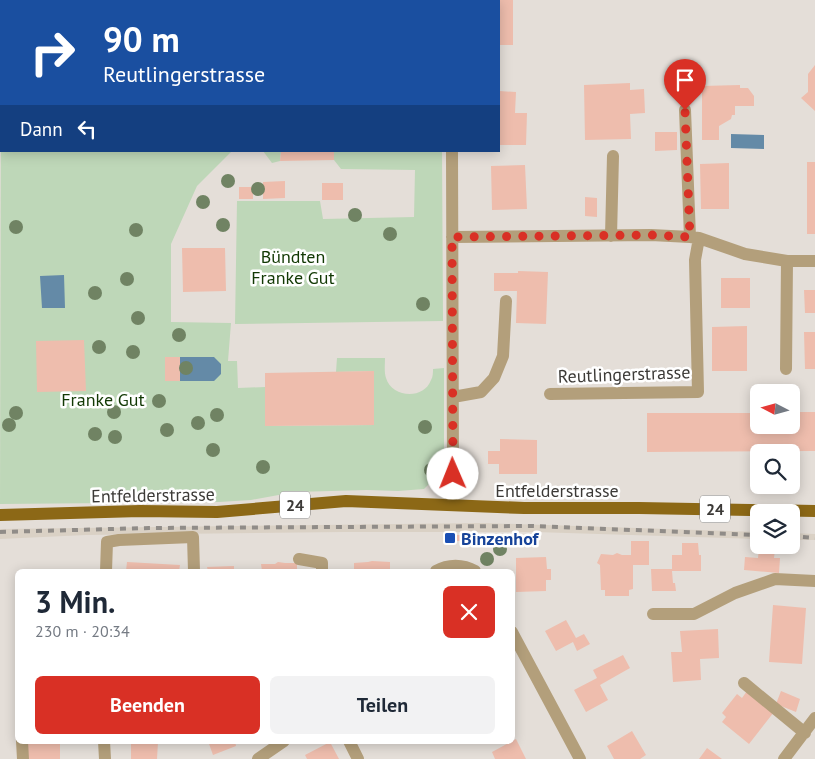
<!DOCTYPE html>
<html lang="de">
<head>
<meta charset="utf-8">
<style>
	body { margin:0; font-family:"PT Sans",sans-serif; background:#f2f2f3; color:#1f2937; height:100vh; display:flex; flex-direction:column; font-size:19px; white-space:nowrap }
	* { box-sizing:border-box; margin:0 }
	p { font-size:16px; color:#747a83 }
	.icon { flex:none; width:28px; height:28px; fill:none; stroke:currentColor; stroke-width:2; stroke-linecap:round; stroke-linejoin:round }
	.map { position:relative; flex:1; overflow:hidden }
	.details { position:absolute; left:15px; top:569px; width:500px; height:175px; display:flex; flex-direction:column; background:#fff; border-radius:8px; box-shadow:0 2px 12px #0003 }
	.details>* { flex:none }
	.guide { position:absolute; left:0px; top:0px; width:500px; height:152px; box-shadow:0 2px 12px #0003; background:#1a4fa0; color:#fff; overflow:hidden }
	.needle { width:32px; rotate:276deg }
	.buttons { position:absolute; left:750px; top:384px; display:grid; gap:10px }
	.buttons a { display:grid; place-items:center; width:50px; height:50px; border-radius:8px; background:#fff; box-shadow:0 2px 12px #0003; font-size:25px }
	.pin { position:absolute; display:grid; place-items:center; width:42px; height:42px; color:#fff; margin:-51px -21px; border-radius:50% 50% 50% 0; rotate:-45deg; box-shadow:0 0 5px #0007 }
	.pin .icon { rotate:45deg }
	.me { position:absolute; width:55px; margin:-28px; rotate:359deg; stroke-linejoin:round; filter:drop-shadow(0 0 4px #0008) }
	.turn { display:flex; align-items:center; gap:18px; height:105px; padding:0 20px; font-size:22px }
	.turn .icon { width:65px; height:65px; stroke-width:2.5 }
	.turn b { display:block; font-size:35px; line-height:42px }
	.then { display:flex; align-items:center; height:48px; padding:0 20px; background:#0003; gap:10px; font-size:19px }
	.round { display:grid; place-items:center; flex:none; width:52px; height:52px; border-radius:8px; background:#f2f2f3 }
	.headline { display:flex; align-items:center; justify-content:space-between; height:85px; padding:0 20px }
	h1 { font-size:30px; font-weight:800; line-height:38px }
	.primary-button { display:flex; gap:10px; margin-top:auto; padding:10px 20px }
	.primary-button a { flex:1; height:58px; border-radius:8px; background:#d93025; color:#fff; font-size:20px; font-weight:800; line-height:58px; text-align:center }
	.primary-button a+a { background:#f2f2f3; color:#1f2937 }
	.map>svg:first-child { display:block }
	.built { fill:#dad1c5 }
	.green { fill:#bed7b8 }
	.water { fill:#648aa7 }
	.building { fill:#eebdad }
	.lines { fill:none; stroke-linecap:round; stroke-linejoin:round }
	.minor { stroke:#b39f7b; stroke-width:12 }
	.major { stroke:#8c6816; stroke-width:12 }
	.rail { stroke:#908c88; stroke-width:4; stroke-dasharray:6 6; stroke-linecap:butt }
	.tree { fill:#708363 }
	.route { stroke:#d93025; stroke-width:9; stroke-dasharray:0 16.2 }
	.transit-dot { fill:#1a4fb4; stroke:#fff; stroke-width:2 }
	.labels { text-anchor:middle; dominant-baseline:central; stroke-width:5; stroke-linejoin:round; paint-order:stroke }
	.shield { fill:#fff; stroke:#767573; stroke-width:1 }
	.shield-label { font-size:16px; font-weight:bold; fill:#3c3a37 }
	.park-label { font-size:18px; fill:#123904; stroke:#fff }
	.street-label { font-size:18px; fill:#3c3a37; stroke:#fff }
	.transit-label { font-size:18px; font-weight:bold; fill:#164399; stroke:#fff; text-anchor:start }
</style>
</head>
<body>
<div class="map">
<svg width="815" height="759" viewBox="0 0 815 759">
	<rect width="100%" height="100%" fill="#e4ded8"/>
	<path class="built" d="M483,523L759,532V539L535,532H344L86,535L0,539V529Z
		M791,533L815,534V540H791Z"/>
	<path class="green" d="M134,0H217L219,1H131Z
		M1,61V151H232L197,186L171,244V322L231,323L228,361H237L238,388L265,387V426L374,425V371L336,372L337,358H385C385,364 384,372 386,378C392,398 424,400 431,380C433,377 433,372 433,369L444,368V462L440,473L424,489L398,491L367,490L295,492L251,500L219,502L0,504Z
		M263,151H281L280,161L272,163Z
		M334,151H442L443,321L235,324L237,201H320L323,219L414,217L415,170L341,169L334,160Z"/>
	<path class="water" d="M731,134L764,135V149L731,148Z
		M64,275L65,308H42L40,276Z
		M180,357H214L221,364V374L214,381H180Z"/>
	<path class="building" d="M499,0H513V45H499Z
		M815,65V111L801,98L808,92V74Z
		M630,83V90L644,89L645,113L630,114L631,139L585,140L584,85Z
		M740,85V88H748L754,96V106H735V115H732L731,119L719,126V140H702V86Z
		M499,91L516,92L515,113H527L526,145H499Z
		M655,132H677V150L655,151Z
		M281,151H334V160L280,161Z
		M807,162H815V234H807Z
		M729,163V209H701L700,164Z
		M525,165L527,209L492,210L491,166Z
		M285,181V198L263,199V182Z
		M322,183H343V200H322Z
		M239,187H253V199H239Z
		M585,197L597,198V217L585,216Z
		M182,248H225L226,291L183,292Z
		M518,271L548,272L546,324L516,323L517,291H494V273H518Z
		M721,278H750V308H721Z
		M804,290H815V313H805Z
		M747,326V371H712V327Z
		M804,332H815V369H805Z
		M84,340L86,391L37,392L36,341Z
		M165,357H180V381H165Z
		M374,371V425L265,426V373Z
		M791,412H815V451L647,452V413H759V425H791Z
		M500,439L537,440V474H499V464H488V451H500Z
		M446,535H461V541H446Z
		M631,541H649V565H633V589L629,590V596H605V590H601L600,565L597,563L601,554L613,555L617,553L622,555H631Z
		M682,543H698L699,555H701V571H672L673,583H675L676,591H652L651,569H672V555H682Z
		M759,548L775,549L774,558H780L779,573L744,570L745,557L758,558Z
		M546,557L547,569H551V580H546V591L516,592V558Z
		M372,561L390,562V571H354V563L368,562Z
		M127,562L180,565L179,571H126Z
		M278,562L285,563H297V571H262L261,564H275Z
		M234,566V571H208L207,567Z
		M773,605L806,608L802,664L769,662Z
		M566,620L576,638L584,634L590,644L577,651L573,642L556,651L545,631Z
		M718,629L719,658L700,659L701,680L673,682L671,652H682L680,631Z
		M623,655L630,668L600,685L608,700L586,712L574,690L597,678L593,670Z
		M747,691L774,712L749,744L722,722L726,717L722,713L737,694L742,698Z
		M781,691L800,699L796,712L776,704Z
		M632,731L646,755L640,759H614L607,746Z
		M516,739L526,759H495L492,752Z
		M28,741H60V759H28Z
		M208,741H235L236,746L213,755Z
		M131,742H158L157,759H131Z
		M330,742L339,759H307L305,755Z
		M707,748L722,759H699Z"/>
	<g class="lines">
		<path class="minor" d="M45,0L46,1
			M226,0L227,1
			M100,1L103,0
			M453,1V0
			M0,47L1,46
			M685,110L690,237
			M611,236L613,156
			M452,237L651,235L690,237L699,238L745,254L787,261H815
			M786,369L787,261
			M550,394L698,392L695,260L699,238
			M453,397L481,392L494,378L503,356L506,301
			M451,505L453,474L452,151
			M299,559L322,563V571
			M106,571L107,542L119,540L193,537L194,571
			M436,571C448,564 463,564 475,571
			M653,614H694L735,593L775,579L815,581
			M512,632L580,759
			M744,683L805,733
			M22,741L23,759
			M104,741L105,759
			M349,741L358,759
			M258,759L284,741
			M784,759L815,718"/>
		<path class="major" d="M0,515L140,511L217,512L346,501L524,508H639L815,511"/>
		<path class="rail" d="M0,532L149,528L532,526L759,535
			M791,536L815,538"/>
	</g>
	<g class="tree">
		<circle cx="228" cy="181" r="7"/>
		<circle cx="258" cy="189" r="7"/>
		<circle cx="203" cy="202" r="7"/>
		<circle cx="355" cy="215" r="7"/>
		<circle cx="223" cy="225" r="7"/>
		<circle cx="16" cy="227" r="7"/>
		<circle cx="136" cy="230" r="7"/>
		<circle cx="390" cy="234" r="7"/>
		<circle cx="127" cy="279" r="7"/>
		<circle cx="95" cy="293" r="7"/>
		<circle cx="423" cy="304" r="7"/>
		<circle cx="138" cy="318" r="7"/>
		<circle cx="179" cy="335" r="7"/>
		<circle cx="99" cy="347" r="7"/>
		<circle cx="133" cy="352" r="7"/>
		<circle cx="186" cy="368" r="7"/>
		<circle cx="159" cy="401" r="7"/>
		<circle cx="114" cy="412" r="7"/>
		<circle cx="16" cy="413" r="7"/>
		<circle cx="217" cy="415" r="7"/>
		<circle cx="198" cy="423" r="7"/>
		<circle cx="9" cy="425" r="7"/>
		<circle cx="425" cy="427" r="7"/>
		<circle cx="167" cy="430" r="7"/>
		<circle cx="95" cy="434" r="7"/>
		<circle cx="115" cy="437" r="7"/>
		<circle cx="213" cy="450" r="7"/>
		<circle cx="263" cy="467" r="7"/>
		<circle cx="431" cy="470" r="7"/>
		<circle cx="500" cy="549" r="7"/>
		<circle cx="487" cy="559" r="7"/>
	</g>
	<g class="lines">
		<path class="route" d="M453,474L452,237L651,235L690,237L685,110"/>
	</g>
	<rect class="transit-dot" x="444" y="532" width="12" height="12" rx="2.5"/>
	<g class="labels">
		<g class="shield">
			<rect x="280" y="491.5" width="30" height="27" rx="4"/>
			<rect x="700" y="495.5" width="30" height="27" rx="4"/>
		</g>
		<g class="shield-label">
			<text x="295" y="505">24</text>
			<text x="715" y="509">24</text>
		</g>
		<g class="park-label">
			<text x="293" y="256">Bündten<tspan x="293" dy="21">Franke Gut</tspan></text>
			<text x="103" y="399">Franke Gut</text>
		</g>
		<g class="street-label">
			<text transform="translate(624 374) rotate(-2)">Reutlingerstrasse</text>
			<text x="557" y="490">Entfelderstrasse</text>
			<text transform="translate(153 495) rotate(-1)">Entfelderstrasse</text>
		</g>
		<g class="transit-label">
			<text x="461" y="538">Binzenhof</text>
		</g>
	</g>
</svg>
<div class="buttons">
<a><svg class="needle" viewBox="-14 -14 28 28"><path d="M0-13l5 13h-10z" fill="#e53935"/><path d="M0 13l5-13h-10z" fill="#747a83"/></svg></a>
<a><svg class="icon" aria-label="search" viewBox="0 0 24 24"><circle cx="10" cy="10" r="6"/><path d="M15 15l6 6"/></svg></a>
<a><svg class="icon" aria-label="layers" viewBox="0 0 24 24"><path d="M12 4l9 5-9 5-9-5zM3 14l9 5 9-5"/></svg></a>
</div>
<div class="pin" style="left:685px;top:110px;background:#d93025"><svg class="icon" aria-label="arrive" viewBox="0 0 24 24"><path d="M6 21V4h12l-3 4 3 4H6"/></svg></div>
<svg class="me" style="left:453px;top:474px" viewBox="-20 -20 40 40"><circle r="19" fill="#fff"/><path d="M0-13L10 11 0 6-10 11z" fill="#d93025"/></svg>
<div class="guide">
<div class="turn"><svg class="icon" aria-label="right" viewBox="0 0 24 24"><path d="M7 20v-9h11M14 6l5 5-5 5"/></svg><div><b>90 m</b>Reutlingerstrasse</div></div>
<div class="then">Dann<svg class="icon" aria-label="left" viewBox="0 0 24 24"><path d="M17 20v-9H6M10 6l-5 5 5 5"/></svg></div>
</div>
<section class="details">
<div class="headline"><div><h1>3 Min.</h1><p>230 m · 20:34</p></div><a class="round" style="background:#d93025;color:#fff"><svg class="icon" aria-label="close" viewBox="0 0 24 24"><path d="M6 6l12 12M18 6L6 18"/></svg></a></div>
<div class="primary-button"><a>Beenden</a><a>Teilen</a></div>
</section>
</div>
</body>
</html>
